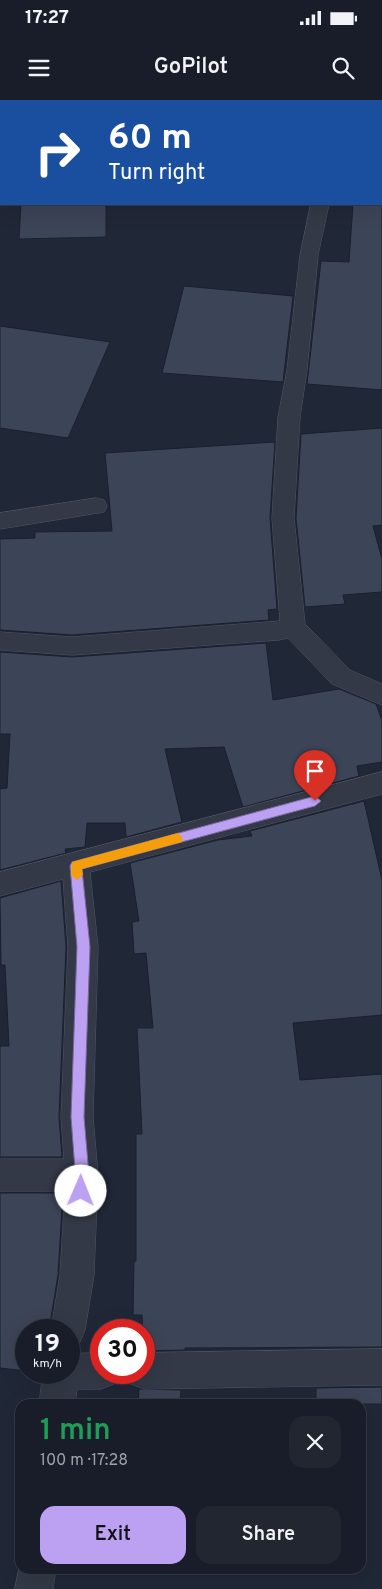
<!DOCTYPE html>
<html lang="en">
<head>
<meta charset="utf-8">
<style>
	body { margin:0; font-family:Overpass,sans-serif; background:#212631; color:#f1f3f6; height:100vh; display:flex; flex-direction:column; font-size:19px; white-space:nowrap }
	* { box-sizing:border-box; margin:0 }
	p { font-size:16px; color:#9fa2a8 }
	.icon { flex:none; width:28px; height:28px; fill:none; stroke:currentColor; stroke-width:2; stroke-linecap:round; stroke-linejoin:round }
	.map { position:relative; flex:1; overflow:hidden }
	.panel { position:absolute; left:15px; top:1299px; width:351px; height:175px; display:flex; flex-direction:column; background:#181d29; border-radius:15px; box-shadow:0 5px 20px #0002,0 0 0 1px #363b46 }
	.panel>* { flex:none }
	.hud { position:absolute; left:0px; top:0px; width:382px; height:105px; box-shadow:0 5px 20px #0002,0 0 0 1px #363b46; background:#1a4fa0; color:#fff; overflow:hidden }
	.speed { position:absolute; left:15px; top:1219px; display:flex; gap:10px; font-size:25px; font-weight:700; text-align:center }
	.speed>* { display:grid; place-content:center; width:65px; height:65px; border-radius:50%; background:#181d29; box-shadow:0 5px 20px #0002,0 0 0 1px #363b46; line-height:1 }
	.speed small { font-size:12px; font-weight:400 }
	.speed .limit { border:8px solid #d22; background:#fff; color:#111 }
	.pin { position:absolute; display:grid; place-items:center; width:42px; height:42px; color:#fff; margin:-51px -21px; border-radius:50% 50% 50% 0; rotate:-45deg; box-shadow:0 0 5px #0007 }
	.pin .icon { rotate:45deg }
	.me { position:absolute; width:55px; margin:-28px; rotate:1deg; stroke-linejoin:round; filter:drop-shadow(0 0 4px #0008) }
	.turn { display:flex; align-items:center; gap:18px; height:105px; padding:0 25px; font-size:22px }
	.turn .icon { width:65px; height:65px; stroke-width:2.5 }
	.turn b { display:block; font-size:35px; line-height:42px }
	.round { display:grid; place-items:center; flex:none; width:52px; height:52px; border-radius:15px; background:#212631 }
	.headline { display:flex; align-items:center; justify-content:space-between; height:85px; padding:0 25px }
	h1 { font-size:30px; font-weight:600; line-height:38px; color:#1e9e55 }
	.button { display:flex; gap:10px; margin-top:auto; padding:10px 25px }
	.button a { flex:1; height:58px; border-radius:15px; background:#bca0f2; color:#111; font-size:20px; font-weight:600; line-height:58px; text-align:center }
	.button a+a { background:#212631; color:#f1f3f6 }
	.status { display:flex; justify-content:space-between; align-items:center; height:35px; padding:0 25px; background:#181d29; direction:ltr }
	.status svg { height:14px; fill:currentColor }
	header { display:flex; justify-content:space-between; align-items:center; height:65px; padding:0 25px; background:#181d29; font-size:22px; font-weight:600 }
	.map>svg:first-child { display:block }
	.building { fill:#3c4457; stroke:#1b202e }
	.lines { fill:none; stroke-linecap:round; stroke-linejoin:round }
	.minor-casing { stroke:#515665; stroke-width:1 }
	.minor { fill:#343947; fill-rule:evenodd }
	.route { fill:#bca0f2; stroke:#7a689d }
	.slow { fill:#f59e0b }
</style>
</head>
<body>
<div class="status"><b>17:27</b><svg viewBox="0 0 49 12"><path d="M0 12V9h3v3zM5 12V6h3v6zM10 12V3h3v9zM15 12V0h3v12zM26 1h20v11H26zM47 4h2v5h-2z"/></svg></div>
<header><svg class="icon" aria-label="menu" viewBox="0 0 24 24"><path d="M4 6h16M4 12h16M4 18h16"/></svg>GoPilot<svg class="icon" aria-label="search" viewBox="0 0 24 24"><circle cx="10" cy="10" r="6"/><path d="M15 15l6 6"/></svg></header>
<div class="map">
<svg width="382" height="1489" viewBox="0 0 382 1489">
	<rect width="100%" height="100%" fill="#202737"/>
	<path class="building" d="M21,104H106V137L19,139Z
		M353,104H382V290L307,284L321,161L349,162Z
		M184,186L293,196L283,282L162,273Z
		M0,226L110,242L68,338L0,328Z
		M382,328V425L373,426L382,459V492L343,495L345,504L305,507L296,418L301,334Z
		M275,342L270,418L277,509L268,510L269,520L72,535L0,530V439L35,438V432L112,431L105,353Z
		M266,543L273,600L339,589L376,604L382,621V662L357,666L359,676L243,707L224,647L165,649L182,722L126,737L125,723H87L85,747L65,749L66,753L0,770V689L7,688L10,634H0V552L72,557Z
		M364,701L382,780V915L293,923L300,980L382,974V1247L185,1248V1250L144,1251L142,1215H133L134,1161H136V1034H142L137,928H153L146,853L134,854L132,822L139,821L130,763L218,740L252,736L250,731Z
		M61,781L66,847L59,1017L62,1057H0V946H9L5,865H1L0,798Z
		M0,1093H63L58,1175L49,1230H26V1271L0,1268Z
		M382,1287V1304H316V1288Z
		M139,1289L181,1290L180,1304H138Z"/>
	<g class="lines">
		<defs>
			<path id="minor" d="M322,0H338V1H322Z
				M381,29H382V39H381Z
				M0,40H1V50H0Z
				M311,104H329L318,155L307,270L300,317L294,418L305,524L350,570L382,584V605L332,584L288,538L279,540L72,555L0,550V532L72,537L280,521L272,418L278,317L287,270L300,155Z
				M96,398L104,400L107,406L104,412L0,429V413Z
				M382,672V694L90,772L98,847L93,1017L98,1075L94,1175L85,1230L80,1242L69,1247V1230H51L60,1175L65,1091H0V1059H64L61,1017L68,847L63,779L0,796V772Z
				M382,1249V1285L144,1289L131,1284L127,1272H144V1253Z
				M101,1253V1272H118L114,1284L101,1289H77L75,1304H39L43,1272H69V1254Z
				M20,1464V1469H56L53,1489H15Z"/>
		</defs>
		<use href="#minor" class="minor-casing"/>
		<use href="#minor" class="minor"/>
	</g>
	<path class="route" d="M315,696L321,701L315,706L82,769L90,847L84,1017L89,1075L86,1096L81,1098L77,1096L71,1017L77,847L70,766L72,762Z"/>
	<path class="slow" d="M178,733L183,738L182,742L82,769L83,775L77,780L71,775L72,762Z"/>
</svg>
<div class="speed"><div>19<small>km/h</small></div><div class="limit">30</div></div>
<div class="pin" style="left:315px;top:701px;background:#d93025"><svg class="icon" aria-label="arrive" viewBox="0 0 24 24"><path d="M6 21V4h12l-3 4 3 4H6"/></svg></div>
<svg class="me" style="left:81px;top:1091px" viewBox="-20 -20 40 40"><circle r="19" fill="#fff"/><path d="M0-13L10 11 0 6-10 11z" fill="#bca0f2"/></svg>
<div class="hud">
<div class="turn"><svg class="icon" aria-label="right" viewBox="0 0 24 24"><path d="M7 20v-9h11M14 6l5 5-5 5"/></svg><div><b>60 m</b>Turn right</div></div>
</div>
<section class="panel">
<div class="headline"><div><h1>1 min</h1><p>100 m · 17:28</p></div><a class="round"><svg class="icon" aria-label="close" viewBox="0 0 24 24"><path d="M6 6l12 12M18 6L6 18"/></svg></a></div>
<div class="button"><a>Exit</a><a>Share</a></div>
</section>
</div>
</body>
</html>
